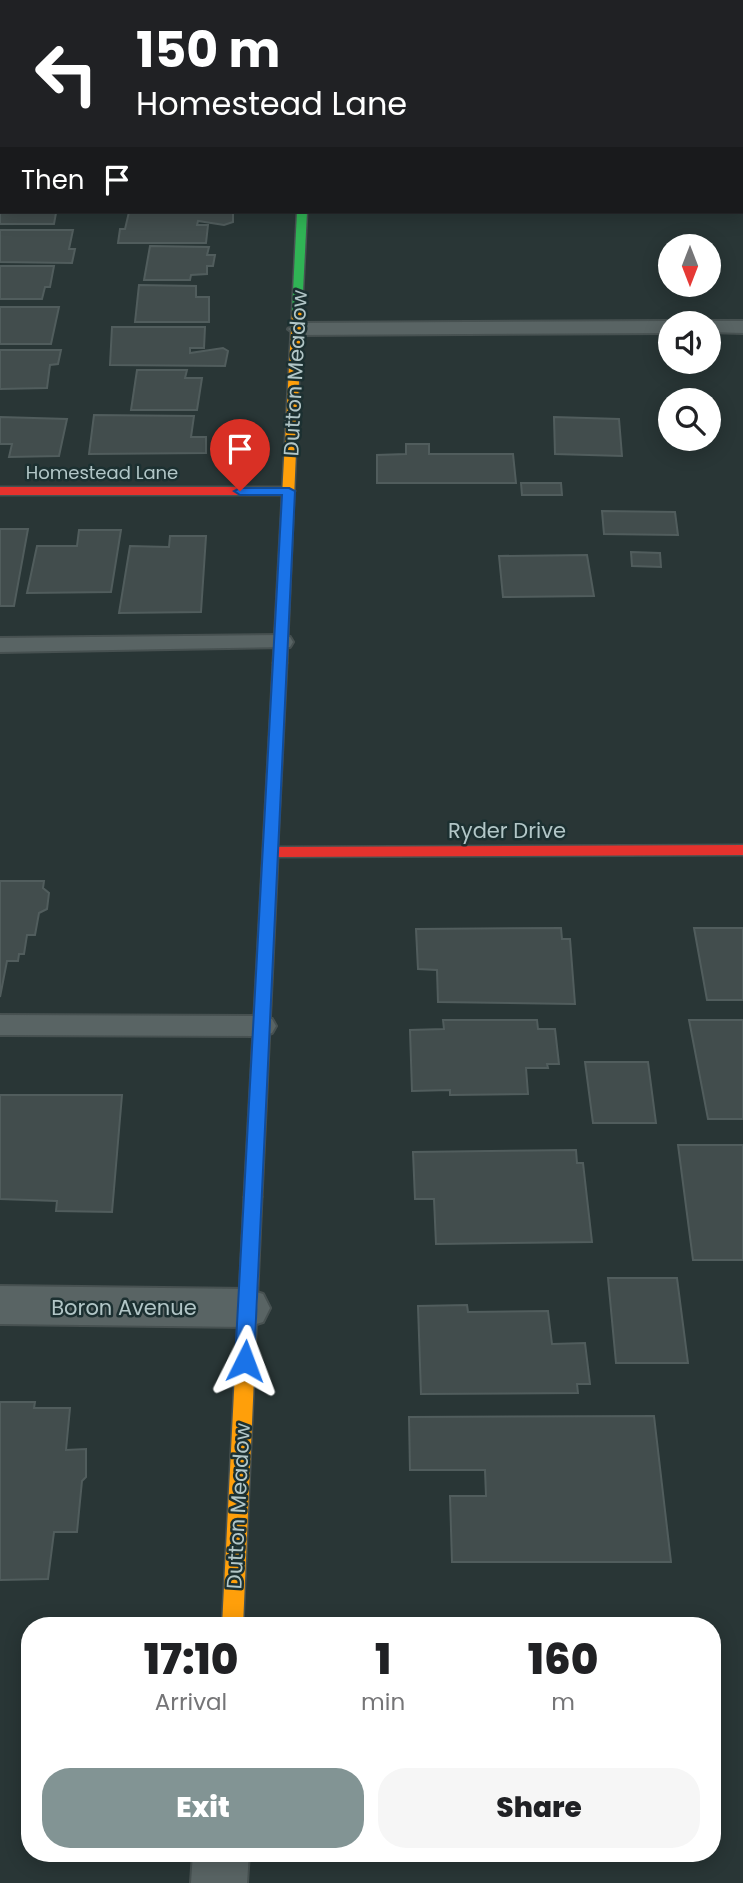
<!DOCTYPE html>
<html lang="en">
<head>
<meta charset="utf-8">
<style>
	body { margin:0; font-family:Poppins,sans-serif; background:#f6f6f6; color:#202124; height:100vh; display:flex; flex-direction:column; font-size:26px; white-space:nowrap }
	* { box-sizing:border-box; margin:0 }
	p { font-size:23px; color:#757577 }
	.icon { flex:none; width:38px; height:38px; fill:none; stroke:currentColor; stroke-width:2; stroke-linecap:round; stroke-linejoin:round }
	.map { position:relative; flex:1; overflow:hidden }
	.side { position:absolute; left:21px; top:1617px; width:700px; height:245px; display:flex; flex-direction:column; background:#fff; border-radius:28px; box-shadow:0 4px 18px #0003 }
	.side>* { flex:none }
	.guide { position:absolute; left:0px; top:0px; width:744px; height:214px; box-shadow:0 4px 18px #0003; background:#202124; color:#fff; overflow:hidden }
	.needle { width:46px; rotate:180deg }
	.controls { position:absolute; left:658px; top:234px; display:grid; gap:14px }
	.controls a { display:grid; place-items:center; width:63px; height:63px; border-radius:50%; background:#fff; box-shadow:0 4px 18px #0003; font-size:35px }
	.pin { position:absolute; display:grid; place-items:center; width:60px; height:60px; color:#fff; margin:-72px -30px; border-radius:50% 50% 50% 0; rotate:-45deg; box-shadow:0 0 7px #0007 }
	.pin .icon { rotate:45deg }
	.me { position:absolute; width:77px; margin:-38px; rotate:3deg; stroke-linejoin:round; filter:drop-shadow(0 0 5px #0008) }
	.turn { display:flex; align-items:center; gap:24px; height:147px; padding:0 21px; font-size:32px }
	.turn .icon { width:91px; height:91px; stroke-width:2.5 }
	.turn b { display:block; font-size:49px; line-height:60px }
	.then { display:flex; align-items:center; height:66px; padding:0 21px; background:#0003; gap:14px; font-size:26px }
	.eta { display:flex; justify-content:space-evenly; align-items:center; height:119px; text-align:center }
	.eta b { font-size:42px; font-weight:800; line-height:49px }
	.primary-button { display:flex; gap:14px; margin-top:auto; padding:14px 21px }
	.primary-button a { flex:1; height:80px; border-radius:28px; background:#829494; color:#fff; font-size:28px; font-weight:800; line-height:80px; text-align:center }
	.primary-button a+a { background:#f6f6f6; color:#202124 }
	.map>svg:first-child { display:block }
	.building { fill:#424d4d; stroke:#515d5d; stroke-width:2 }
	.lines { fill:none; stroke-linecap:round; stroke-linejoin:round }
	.lane-casing { stroke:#475151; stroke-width:4 }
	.street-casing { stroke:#475151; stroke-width:4 }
	.fast-casing { stroke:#475151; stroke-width:3 }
	.slow-casing { stroke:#475151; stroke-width:3 }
	.jam-casing { stroke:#475151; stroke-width:3 }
	.lane { fill:#596464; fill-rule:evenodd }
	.street { fill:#596464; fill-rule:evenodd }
	.fast { fill:#30b455; fill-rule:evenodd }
	.slow { fill:#ff9f0a; fill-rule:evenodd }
	.jam { fill:#e5322d; fill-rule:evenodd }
	.route { fill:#1a73e8; stroke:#114b97; stroke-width:2 }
	.labels { text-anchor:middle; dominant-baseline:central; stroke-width:5; stroke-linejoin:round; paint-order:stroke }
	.far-street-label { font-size:18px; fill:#b2c6c7; stroke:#1c3031 }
	.street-label { font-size:21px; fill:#b2c6c7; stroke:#1c3031 }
</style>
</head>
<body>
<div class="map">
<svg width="743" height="1883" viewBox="0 0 743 1883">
	<rect width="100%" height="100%" fill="#293636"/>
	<path class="building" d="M610,0L631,2L506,1L525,0Z
		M0,205L2,212H83L56,213L54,224H0Z
		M129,212H233V222L224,225L198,221L197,225H208L206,243H118L120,229H125Z
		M0,230H73L69,249H75L72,263L0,262Z
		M150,246L209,247L207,255H215L213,266H207V274L191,275L190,280H144Z
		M0,266H54L50,287H45L42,299H0Z
		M139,285L196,286V297H209V322H135Z
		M0,307H59L51,344H0Z
		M112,327H205L204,348H190V353L223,348L228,351L225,366L110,365Z
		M0,350H61L58,364L50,365L47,388L0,389Z
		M137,370H187L185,378H202L197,410H131Z
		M94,415L194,416L191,437H206V453L89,454Z
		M0,417L67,419L59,456L9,457L12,444H0Z
		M554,417L619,419L622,456L555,454Z
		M406,444H429V454H513L516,483H377V455L406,454Z
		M521,483H561L562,495H522Z
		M602,511L675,512L678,535L604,534Z
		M0,529H28L14,606H0Z
		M79,530H121L111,592L27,593L37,546H77Z
		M170,536H206L201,612L119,613L130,546L169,547Z
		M631,552L660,553L661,567L632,566Z
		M587,555L594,596L503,597L499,556Z
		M0,881H44L43,888L49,893L47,909L39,913L35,935H27L24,954H19L18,961H7L0,997Z
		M561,928L562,939H570L575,1004L438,1002L437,970L418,969L416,929Z
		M694,928H743V1000H707Z
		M443,1020H537L538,1029H555L559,1064H547L548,1068H526L528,1094L450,1095V1090L412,1091L410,1030L444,1029Z
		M689,1020H743V1119H708Z
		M585,1062H648L656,1123H593Z
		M0,1095H122L112,1212L56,1211L57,1201L0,1199Z
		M678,1145H743V1260H693Z
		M576,1150L577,1163H583L592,1242L436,1244L434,1199H415L413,1152Z
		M608,1278H677L688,1363H616Z
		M467,1305L468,1312L548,1311L552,1344L585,1343L590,1384H577L578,1393L421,1394L418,1306Z
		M0,1402H35L34,1408H70L66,1450L86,1449V1477L82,1481L77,1532H54L48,1579L0,1580Z
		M654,1416L671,1562H452L450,1496H486L485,1470H410L409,1417Z"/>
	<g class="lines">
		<defs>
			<path id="lane" d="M670,321L677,324H670V333L297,335L288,329L297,323Z
				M709,321H743V333L709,332V324H702Z
				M282,635L290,637L293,642L290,647L0,652V638Z
				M0,1015L262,1016L272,1019L276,1026L272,1033L262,1036L0,1035Z"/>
			<path id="street" d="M311,0H331V2H311Z
				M742,31H743V43H742Z
				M0,126H2V140H0Z
				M742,128H743V142H742Z
				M0,1286L247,1289L263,1294L270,1308L263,1322L247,1327L0,1324Z
				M193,1853H249L247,1883H191Z"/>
			<path id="fast" d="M297,212H307L302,311L297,314L292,311Z"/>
			<path id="slow" d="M297,308L302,311L287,663L280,667L273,663L292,311Z
				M253,1190L259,1192L262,1197L243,1626H222L244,1197L247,1192Z"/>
			<path id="jam" d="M0,487H289L295,491L289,495H0Z
				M280,659L287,663L278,847L743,845V855L278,857L262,1197L259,1202L253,1204L247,1202L244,1197L273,663Z"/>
		</defs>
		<use href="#lane" class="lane-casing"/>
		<use href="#street" class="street-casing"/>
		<use href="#fast" class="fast-casing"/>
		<use href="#slow" class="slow-casing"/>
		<use href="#jam" class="jam-casing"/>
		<use href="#lane" class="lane"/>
		<use href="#street" class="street"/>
		<use href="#fast" class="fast"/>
		<use href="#slow" class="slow"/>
		<use href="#jam" class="jam"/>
	</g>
	<path class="route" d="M289,488L295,491L254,1361L252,1367H238L235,1361L282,495H240L234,491L240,488Z"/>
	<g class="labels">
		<g class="far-street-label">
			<text x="102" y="472">Homestead Lane</text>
		</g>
		<g class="street-label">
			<text transform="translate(295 373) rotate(-87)">Dutton Meadow</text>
			<text x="507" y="830">Ryder Drive</text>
			<text x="124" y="1307">Boron Avenue</text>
			<text transform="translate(238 1506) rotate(-87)">Dutton Meadow</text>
		</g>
	</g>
</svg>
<div class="controls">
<a><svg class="needle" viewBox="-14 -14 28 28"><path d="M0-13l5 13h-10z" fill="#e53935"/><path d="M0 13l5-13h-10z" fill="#757577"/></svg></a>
<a><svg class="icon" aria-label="sound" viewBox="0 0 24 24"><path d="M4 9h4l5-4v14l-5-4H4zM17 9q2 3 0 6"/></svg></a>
<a><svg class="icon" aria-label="search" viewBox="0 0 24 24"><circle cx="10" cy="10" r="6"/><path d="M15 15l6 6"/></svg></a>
</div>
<div class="pin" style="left:240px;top:491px;background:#d93025"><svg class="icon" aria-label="arrive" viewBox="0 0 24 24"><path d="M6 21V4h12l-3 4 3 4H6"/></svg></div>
<svg class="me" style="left:245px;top:1361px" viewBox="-20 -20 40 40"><path d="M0-17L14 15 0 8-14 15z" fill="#1a73e8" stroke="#fff" stroke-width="4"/></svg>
<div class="guide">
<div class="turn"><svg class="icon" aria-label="left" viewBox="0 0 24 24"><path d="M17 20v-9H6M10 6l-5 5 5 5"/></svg><div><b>150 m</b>Homestead Lane</div></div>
<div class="then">Then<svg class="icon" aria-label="arrive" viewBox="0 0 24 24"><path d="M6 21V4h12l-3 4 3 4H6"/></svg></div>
</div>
<section class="side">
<div class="eta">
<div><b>17:10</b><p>Arrival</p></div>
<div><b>1</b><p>min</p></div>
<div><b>160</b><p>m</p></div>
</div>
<div class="primary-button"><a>Exit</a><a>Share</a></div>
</section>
</div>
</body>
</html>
